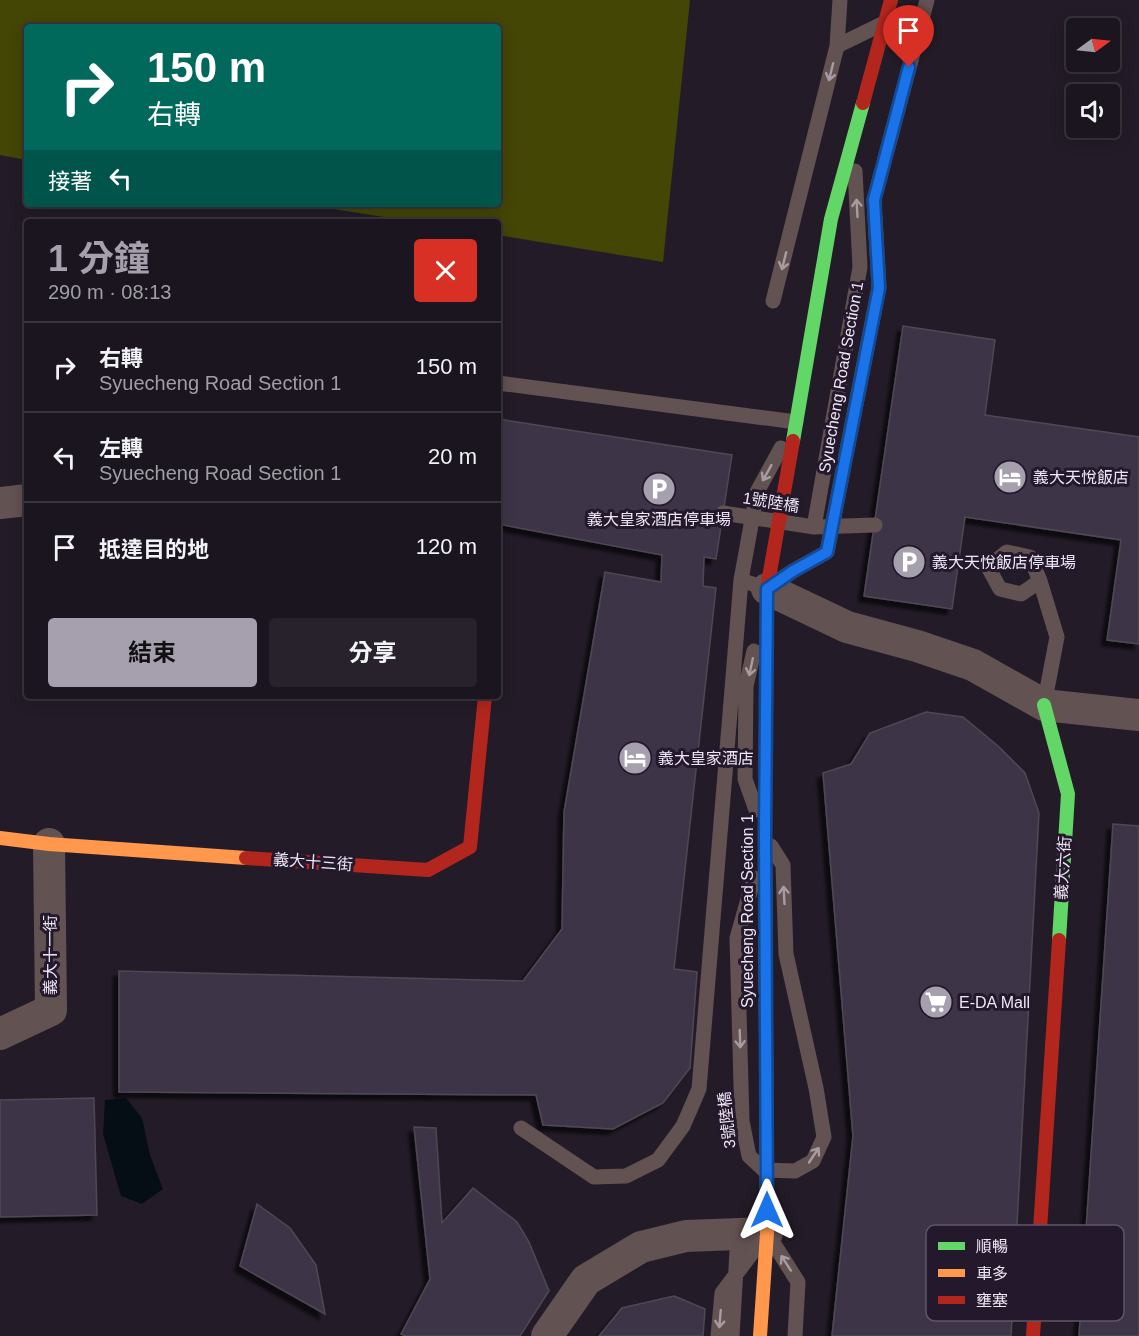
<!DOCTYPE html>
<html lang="zh-TW">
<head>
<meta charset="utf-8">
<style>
	body { margin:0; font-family:Helvetica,"Noto Sans TC",sans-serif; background:#27222b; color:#f1f3f6; height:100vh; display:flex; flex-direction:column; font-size:22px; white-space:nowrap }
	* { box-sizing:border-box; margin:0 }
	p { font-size:20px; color:#9f9fa4 }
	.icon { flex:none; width:33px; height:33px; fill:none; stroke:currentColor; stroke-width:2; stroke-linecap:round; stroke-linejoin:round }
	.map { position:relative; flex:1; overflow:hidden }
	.side { position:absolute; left:24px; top:219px; width:477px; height:480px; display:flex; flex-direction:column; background:#1a151e; border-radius:6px; box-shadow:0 3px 15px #0003,0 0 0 2px #38343c }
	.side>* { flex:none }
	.top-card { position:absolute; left:24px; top:24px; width:477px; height:183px; border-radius:6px; box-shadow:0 3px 15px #0003,0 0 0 2px #38343c; background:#00695c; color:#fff; overflow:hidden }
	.needle { width:39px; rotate:75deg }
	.fabs { position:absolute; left:1066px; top:18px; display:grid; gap:12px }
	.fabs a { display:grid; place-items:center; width:54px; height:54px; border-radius:6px; background:#1a151e; box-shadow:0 3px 15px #0003,0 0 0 2px #38343c; font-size:30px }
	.pin { position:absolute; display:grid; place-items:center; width:51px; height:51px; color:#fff; margin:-62px -26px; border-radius:50% 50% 50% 0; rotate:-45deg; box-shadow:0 0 6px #0007 }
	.pin .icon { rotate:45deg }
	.me { position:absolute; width:66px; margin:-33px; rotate:0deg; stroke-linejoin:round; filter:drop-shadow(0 0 4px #0008) }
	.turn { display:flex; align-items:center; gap:21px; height:126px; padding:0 24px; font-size:27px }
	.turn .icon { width:78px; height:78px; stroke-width:2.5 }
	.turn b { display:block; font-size:42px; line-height:51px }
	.then { display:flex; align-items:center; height:57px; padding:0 24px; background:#0003; gap:12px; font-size:22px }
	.round { display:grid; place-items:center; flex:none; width:63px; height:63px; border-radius:6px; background:#27222b }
	.head { display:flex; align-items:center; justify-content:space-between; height:102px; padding:0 24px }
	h1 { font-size:36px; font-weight:700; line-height:45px; color:#a69fad }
	.action { display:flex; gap:12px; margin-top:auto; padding:12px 24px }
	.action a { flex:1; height:69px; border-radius:6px; background:#a69fad; color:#111; font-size:24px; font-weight:700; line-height:69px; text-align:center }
	.action a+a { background:#27222b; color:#f1f3f6 }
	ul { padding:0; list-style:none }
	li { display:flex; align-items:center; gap:18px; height:90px; padding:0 24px; border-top:2px solid #38343c }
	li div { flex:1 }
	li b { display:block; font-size:22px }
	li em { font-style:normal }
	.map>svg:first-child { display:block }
	.forest { fill:#444605 }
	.water { fill:#050e14 }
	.building { fill:#3d3446; stroke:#4e4953; stroke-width:1.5; filter:url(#shadow) }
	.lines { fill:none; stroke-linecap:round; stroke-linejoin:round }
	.lane { stroke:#625251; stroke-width:15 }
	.street { stroke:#625251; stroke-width:32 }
	.fast { stroke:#63d668; stroke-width:14 }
	.slow { stroke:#ff974d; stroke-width:14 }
	.jam { stroke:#b3261e; stroke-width:14 }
	.oneway { stroke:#a89ca2 }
	.route-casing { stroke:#114b97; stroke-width:15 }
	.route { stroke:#1a73e8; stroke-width:10 }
	.labels { text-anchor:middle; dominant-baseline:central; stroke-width:6; stroke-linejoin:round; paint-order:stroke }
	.street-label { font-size:16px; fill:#ede6f4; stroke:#24182c }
	.poi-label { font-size:16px; fill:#ede6f4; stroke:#24182c; text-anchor:start }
	.key { fill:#24182c; stroke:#605668; stroke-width:1.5 }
	.key-label { font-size:16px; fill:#ede6f4 }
</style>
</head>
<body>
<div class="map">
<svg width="1139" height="1336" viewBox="0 0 1139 1336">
	<defs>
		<filter id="shadow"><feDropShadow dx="-5.5" dy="5.5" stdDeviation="1.5" flood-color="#0009"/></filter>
	</defs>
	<rect width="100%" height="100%" fill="#231c28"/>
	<path class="forest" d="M0,0H690L663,262L498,235V222H415L303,204H498V27H27V160L0,155Z"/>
	<path class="water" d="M126,1098L142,1118L150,1155L163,1189L142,1204L121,1196L103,1134L105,1100Z"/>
	<path class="building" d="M903,326L995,340L985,415L1139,437V644L1107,640L1121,540L965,517L952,609L864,596Z
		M498,419L732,455L716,559L704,557L703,586L716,588L674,969L697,972L690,1068L663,1103L613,1129L543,1125L536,1095L119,1092V971L523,981L562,929L564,812L605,572L661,582L662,555L498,524Z
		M926,712L963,717L998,746L1025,773L1039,813L1011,1336H832L853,1136L823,773L851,764L870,733Z
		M1113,824L1139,826V1336H1079Z
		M94,1098L97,1215L0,1217V1100Z
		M414,1127L436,1128L442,1223L473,1188L517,1222L529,1242L549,1291L520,1336H406L401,1334L430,1279Z
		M257,1204L290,1228L316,1265L325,1314L240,1266Z
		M674,1296L705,1309L703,1336H599L622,1308Z"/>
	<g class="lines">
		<path class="lane" d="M837,46L840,0
			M773,301L837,46L882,24
			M498,383L796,422L794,424
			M723,513L814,527L875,525
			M814,527L860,267L855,171
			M741,580L757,492L781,448
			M1040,581L1021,594L1000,589L988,567L1007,552L1030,557L1040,581L1057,637L1044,705
			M769,587L793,571L827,552L879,287L874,200L927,0
			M754,651L746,686L745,779L756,810
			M754,878L737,938L742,1121L749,1156L764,1170L795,1171L813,1161L824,1137L816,1088L786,954L783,865L771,846
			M521,1128L594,1177L626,1176L658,1160L683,1126L699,1089L741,580L767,589
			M718,1336L722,1293L767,1233L798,1282L795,1336
			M732,1336L738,1234"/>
		<path class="street" d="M0,503L27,500
			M767,589L847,627L917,646L973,665L1044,705L1139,715
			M0,1034L51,1010L49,844
			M547,1336L586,1280L641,1247L686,1236L767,1233"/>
		<path class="fast" d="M793,441L831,219L863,103
			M1044,705L1068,794L1059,940"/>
		<path class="slow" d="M0,838L49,844L246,858
			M760,1336L767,1233L765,839"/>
		<path class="jam" d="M863,103L891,0
			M765,839L767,589L793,441
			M246,858L428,870L470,847L485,696
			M1033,1336L1059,940"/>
	</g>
	<defs><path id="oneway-shaft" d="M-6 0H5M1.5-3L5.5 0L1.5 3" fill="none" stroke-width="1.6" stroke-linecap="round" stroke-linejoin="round" transform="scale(1.5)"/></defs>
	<g class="oneway">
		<use href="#oneway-shaft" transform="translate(831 72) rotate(104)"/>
		<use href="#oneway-shaft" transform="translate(857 208) rotate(-93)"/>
		<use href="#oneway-shaft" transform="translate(784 261) rotate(104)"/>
		<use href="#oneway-shaft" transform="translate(767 473) rotate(119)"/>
		<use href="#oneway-shaft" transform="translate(751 667) rotate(102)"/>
		<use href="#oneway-shaft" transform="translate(784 895) rotate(-93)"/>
		<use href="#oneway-shaft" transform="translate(740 1039) rotate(88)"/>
		<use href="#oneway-shaft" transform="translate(814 1155) rotate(-56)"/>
		<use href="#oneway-shaft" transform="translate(786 1263) rotate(-123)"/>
		<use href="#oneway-shaft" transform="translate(720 1319) rotate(95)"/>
	</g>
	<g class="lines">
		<defs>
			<path id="route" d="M767,1210L765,836L767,589L793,571L827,552L879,288L874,200L909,67"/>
		</defs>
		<use href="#route" class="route-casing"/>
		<use href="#route" class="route"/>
	</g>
	<defs>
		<symbol id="hotel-disc" viewBox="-11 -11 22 22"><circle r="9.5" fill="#a69fad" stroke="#24182c"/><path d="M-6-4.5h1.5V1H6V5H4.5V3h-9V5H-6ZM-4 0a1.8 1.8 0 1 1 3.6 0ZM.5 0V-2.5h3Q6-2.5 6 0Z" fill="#fff"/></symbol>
		<symbol id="parking-disc" viewBox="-11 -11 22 22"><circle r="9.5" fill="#a69fad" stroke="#24182c"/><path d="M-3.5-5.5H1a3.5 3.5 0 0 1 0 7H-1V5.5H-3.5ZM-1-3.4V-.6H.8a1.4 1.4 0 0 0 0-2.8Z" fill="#fff"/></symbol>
		<symbol id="supermarket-disc" viewBox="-11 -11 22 22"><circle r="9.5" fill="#a69fad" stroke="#24182c"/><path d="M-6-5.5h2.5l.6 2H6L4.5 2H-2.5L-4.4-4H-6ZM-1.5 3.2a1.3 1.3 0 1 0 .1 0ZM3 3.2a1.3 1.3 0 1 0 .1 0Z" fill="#fff"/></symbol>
	</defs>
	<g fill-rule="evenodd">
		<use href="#hotel-disc" x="991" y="458" width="38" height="38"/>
		<use href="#parking-disc" x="640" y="470" width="38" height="38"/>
		<use href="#parking-disc" x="890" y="543" width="38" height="38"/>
		<use href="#hotel-disc" x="616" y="739" width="38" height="38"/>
		<use href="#supermarket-disc" x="917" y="983" width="38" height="38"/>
	</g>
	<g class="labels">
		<g class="street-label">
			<text transform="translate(841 377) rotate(-80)">Syuecheng Road Section 1</text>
			<text transform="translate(771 502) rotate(9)">1號陸橋</text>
			<text transform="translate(313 862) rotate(4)">義大十三街</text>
			<text transform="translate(1063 868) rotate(-86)">義大六街</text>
			<text transform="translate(747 911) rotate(-90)">Syuecheng Road Section 1</text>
			<text transform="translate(50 955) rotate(-90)">義大十一街</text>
			<text transform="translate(727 1120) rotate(-96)">3號陸橋</text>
		</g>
		<g class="poi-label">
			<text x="1033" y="477">義大天悅飯店</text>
			<text x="659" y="519" text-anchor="middle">義大皇家酒店停車場</text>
			<text x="932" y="562">義大天悅飯店停車場</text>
			<text x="658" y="758">義大皇家酒店</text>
			<text x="959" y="1002">E-DA Mall</text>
		</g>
	</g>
	<rect x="926" y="1225" width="198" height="96" rx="9" class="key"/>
	<rect x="938" y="1242" width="27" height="8" fill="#63d668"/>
	<rect x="938" y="1269" width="27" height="8" fill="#ff974d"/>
	<rect x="938" y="1296" width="27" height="8" fill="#b3261e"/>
	<g class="key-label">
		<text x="976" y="1252">順暢</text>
		<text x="976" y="1279">車多</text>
		<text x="976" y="1306">壅塞</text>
	</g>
</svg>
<div class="fabs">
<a><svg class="needle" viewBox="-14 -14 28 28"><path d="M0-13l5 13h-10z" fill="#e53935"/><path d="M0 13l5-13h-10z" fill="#9f9fa4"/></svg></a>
<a><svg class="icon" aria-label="sound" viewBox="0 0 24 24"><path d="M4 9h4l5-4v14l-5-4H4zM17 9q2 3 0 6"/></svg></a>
</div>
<div class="pin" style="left:909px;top:67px;background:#d93025"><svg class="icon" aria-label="arrive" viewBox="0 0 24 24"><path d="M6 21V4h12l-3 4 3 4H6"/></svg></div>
<svg class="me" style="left:767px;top:1210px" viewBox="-20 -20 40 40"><path d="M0-17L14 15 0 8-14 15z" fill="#1a73e8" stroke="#fff" stroke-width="4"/></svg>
<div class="top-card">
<div class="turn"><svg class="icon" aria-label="right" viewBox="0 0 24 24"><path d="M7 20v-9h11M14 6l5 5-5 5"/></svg><div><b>150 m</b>右轉</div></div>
<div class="then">接著<svg class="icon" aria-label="left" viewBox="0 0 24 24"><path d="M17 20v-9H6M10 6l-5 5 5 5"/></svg></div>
</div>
<section class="side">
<div class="head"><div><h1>1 分鐘</h1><p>290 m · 08:13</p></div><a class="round" style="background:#d93025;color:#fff"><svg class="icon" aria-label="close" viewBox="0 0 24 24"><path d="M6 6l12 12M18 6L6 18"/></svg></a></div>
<ul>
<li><svg class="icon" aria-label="right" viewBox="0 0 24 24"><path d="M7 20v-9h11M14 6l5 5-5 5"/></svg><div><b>右轉</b><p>Syuecheng Road Section 1</p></div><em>150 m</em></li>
<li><svg class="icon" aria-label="left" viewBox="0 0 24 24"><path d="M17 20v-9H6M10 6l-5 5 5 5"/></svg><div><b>左轉</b><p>Syuecheng Road Section 1</p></div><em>20 m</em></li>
<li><svg class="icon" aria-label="arrive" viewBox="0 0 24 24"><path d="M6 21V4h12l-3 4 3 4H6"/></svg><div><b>抵達目的地</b></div><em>120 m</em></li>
</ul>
<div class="action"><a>結束</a><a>分享</a></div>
</section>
</div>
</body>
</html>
